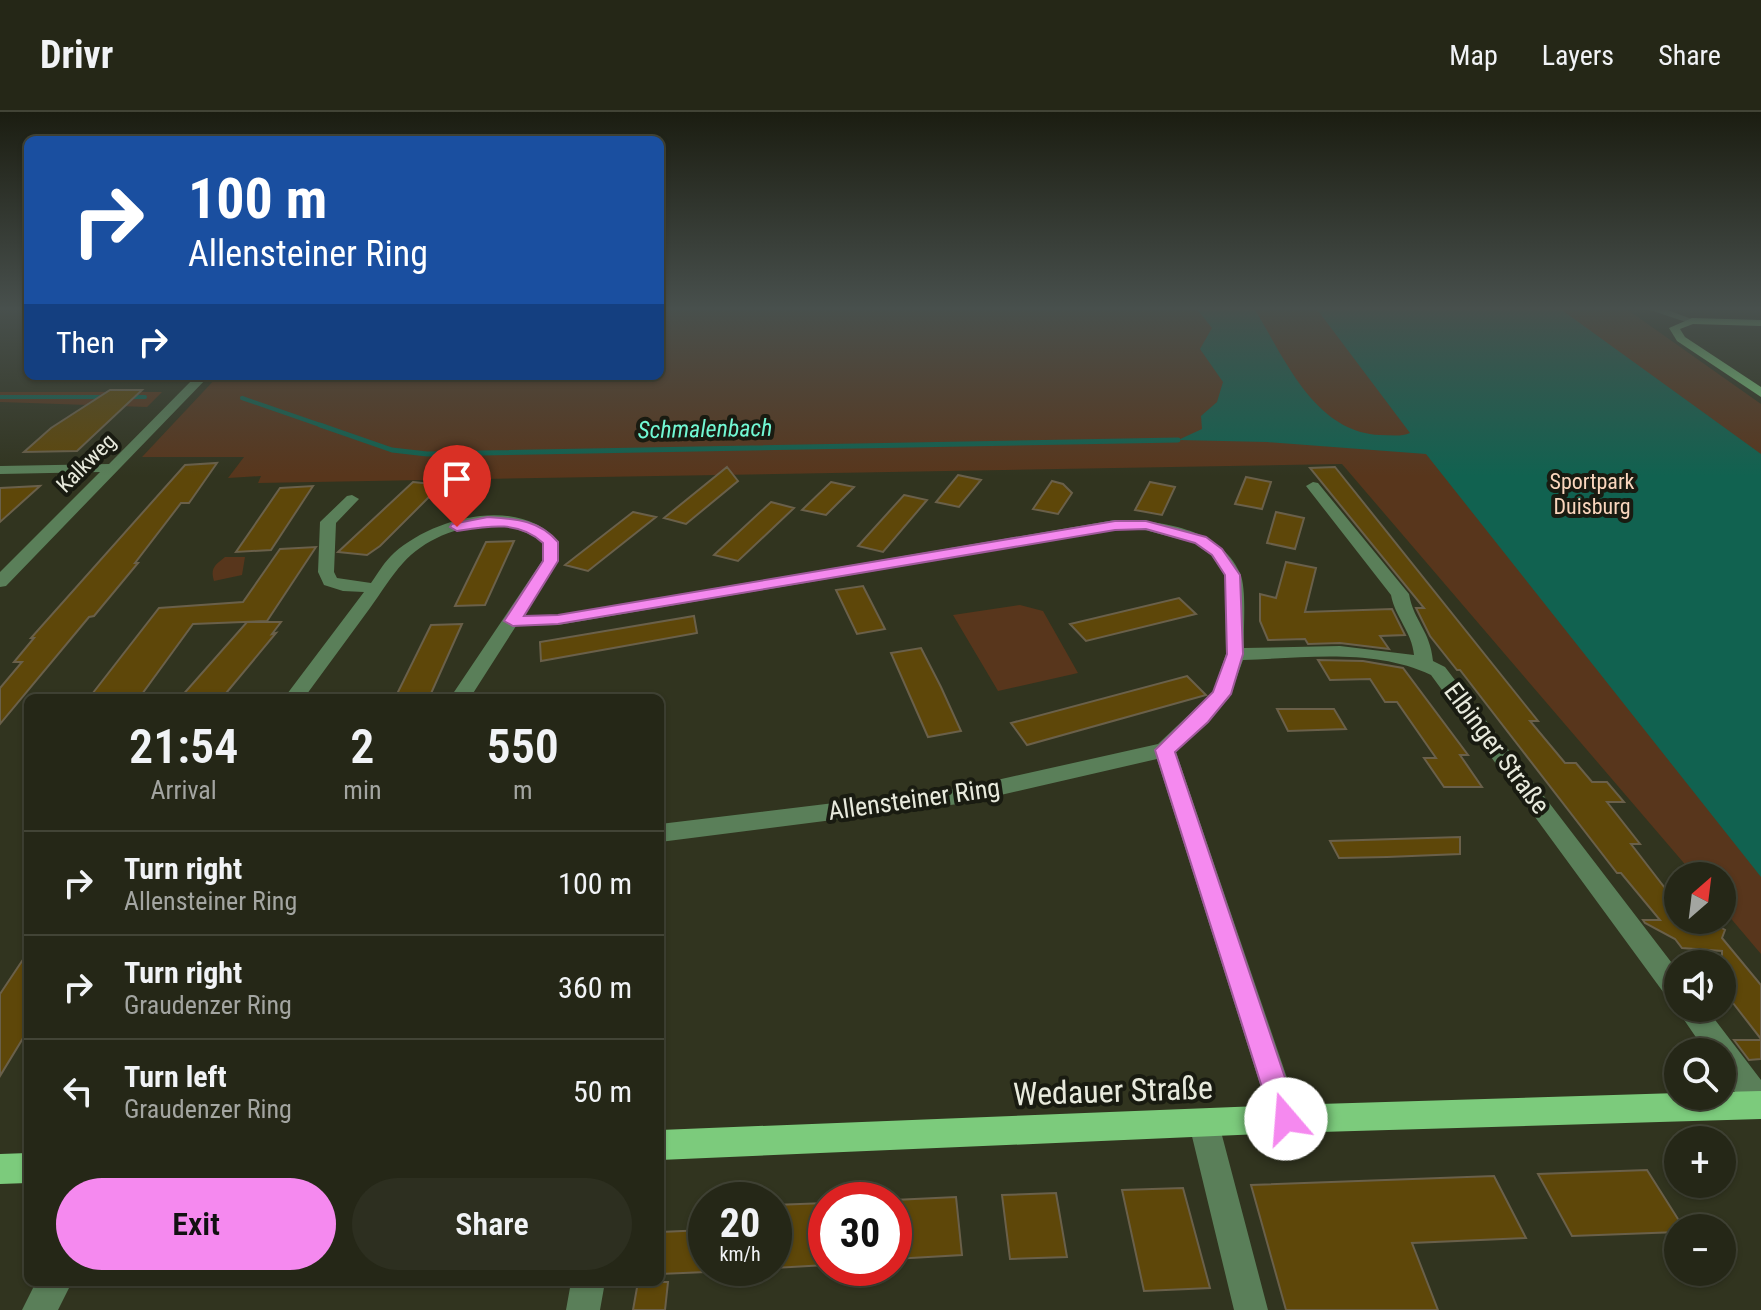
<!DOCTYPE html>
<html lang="en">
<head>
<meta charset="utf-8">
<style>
	body { margin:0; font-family:"Roboto Condensed",sans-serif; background:#2d2f20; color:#f1f3f6; height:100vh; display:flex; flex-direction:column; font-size:30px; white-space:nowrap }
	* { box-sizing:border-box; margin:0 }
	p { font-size:26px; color:#a3a5a1 }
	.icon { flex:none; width:44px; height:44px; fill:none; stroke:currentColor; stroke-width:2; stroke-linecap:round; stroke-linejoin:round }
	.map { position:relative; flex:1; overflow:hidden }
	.panel { position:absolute; left:24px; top:582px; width:640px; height:592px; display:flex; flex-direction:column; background:#252717; border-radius:12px; box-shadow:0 2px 6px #0004,0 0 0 2px #424436 }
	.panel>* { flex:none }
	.guide { position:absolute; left:24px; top:24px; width:640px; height:244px; border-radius:12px; box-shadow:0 2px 6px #0004,0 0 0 2px #424436; background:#1a4fa0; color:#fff; overflow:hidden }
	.needle { width:52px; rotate:28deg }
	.tools { position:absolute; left:1664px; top:750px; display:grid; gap:16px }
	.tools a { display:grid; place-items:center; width:72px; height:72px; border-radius:50%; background:#252717; box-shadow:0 2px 6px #0004,0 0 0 2px #424436; font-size:40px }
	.speed { position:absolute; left:688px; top:1070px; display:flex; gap:16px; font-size:40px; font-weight:700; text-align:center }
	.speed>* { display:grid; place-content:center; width:104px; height:104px; border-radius:50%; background:#252717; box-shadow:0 2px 6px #0004,0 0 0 2px #424436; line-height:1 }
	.speed small { font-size:20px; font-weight:400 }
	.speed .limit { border:12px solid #d22; background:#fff; color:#111 }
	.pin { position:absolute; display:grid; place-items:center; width:68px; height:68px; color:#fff; margin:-82px -34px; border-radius:50% 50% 50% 0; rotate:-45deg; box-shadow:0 0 8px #0007 }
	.pin .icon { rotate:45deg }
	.me { position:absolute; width:88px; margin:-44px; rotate:342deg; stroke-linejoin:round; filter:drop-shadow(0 0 6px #0008) }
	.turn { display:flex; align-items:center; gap:28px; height:168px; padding:0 32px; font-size:36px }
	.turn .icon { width:104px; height:104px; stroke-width:2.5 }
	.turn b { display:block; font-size:56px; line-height:68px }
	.then { display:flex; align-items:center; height:76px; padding:0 32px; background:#0003; gap:16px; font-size:30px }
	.eta { display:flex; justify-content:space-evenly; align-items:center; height:136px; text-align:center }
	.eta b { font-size:48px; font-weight:600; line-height:56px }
	.cta { display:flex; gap:16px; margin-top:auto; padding:16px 32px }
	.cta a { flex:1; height:92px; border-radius:48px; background:#f589ef; color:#111; font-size:32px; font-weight:600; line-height:92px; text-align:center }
	.cta a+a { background:#2d2f20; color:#f1f3f6 }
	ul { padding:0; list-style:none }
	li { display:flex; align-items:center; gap:24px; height:104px; padding:0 32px; border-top:2px solid #424436 }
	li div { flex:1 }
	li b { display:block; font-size:30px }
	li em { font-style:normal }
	header { display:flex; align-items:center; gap:48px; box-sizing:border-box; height:112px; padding:0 40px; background:#252717; border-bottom:2px solid #424436 }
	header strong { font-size:38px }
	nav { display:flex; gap:44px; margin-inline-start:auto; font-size:28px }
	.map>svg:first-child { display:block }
	.green { fill:#58361c }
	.water { fill:#116250 }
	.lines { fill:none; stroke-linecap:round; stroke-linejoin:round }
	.stream-far1 { stroke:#116250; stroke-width:4 }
	.stream { stroke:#116250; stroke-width:5 }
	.building { fill:#5e4709; stroke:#6a604a; stroke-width:2 }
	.minor { fill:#5a7f59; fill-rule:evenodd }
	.major { fill:#7ccb7c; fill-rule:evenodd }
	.route { fill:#f589ef; stroke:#9f599b; stroke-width:2 }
	.labels { text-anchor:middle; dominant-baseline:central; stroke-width:8; stroke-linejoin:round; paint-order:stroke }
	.far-street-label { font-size:22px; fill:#e8eadd; stroke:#191b11 }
	.far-park-label { font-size:22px; fill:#fad6bd; stroke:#191b11 }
	.far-water-label { font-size:24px; font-style:italic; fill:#71f8d4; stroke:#191b11 }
	.street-label { font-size:26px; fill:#e8eadd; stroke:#191b11 }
	.near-street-label { font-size:32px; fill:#e8eadd; stroke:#191b11 }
</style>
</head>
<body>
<header>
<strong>Drivr</strong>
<nav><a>Map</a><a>Layers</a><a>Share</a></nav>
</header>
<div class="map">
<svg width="1761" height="1198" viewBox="0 0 1761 1198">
	<rect width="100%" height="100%" fill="#31341f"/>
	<path class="green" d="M660,196H1625L1761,292V842L1722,796V764H1695L1342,352L258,371L261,364L228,366L244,345H142L218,264H660Z
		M0,280H162L147,295L0,290Z
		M225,445H245L242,463L214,469C210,456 215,453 225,445Z
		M1020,493L1043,499L1078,561L998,579L953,503Z"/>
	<path class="water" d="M1196,196H1254C1284,245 1314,320 1380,323C1390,323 1401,325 1410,321L1316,196H1559L1761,342V765L1426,342L1267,330L1178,328L1202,317L1201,304L1217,290L1223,270L1200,237L1212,216Z"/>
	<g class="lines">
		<path class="stream-far1" d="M0,285H107
			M127,285H145
			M242,286L326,315"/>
		<path class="stream" d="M320,313L392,338L427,342L1178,328"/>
	</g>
	<path class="building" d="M110,278H142L77,339L24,340L51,316Z
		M217,351L189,391H181L135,451H138L94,504L89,505L0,612V576L22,550H14L34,526H31L185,353Z
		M727,355L738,369L686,412L664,406Z
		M1335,355L1538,609H1530L1565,651H1576L1592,670H1607L1624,690H1607L1640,732H1631L1678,793V808H1708L1725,818L1722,826L1761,873V927L1733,891L1722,892V839L1682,836L1675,827L1645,811L1643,808H1660L1621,761H1617L1460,558H1457L1430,524L1416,496H1424L1310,356Z
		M958,363L981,368L959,395L936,390Z
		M1246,365L1271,370L1262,397L1235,392Z
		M1052,369L1063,372L1072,381L1058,402L1033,397Z
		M413,370L441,373L380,434L367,443L338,440Z
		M831,370L854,375L826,403L802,398Z
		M1150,370L1175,375L1162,403L1135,398Z
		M40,374L0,410V376Z
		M313,374L271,438L236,440L280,376Z
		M904,383L927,388L883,440L858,434Z
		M771,390L794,396L738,449L714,443Z
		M633,400L656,405L588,459L565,453Z
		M1276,400L1304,406L1295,437L1267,431Z
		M514,429L485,493L455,494L486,430Z
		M316,435L267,509L193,512L142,582L89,586L159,496L243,490L280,437Z
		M1286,450L1316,456L1305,500L1392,497L1405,523L1380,524L1389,537L1340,531L1308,532L1305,527L1268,528L1260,509V482L1276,486Z
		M863,474L885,517L857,522L836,478Z
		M1179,486L1196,502L1086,529L1070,512Z
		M694,504L697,521L541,549L540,530Z
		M247,510H281L272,522L276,521L222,586H180Z
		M462,512L429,586H395L431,513Z
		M921,536L941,575L961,619L928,625L891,541Z
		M1318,548L1363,549L1403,556L1468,643H1460L1482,675H1444L1424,646H1436L1397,590H1385L1370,567L1330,568Z
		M1187,564L1206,583L1027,633L1011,611Z
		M1277,597H1334L1346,617L1288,619Z
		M1460,725V742L1387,745L1339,746L1330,729Z
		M28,840V918L0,964V882Z
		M1734,928H1761V947L1749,948Z
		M1647,1058L1678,1107V1120L1572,1124L1538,1062Z
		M1494,1064L1526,1126L1412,1131L1438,1198H1286L1251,1073Z
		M1183,1076L1210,1176L1144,1179L1122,1078Z
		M1056,1081L1067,1145L1010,1147L1002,1083Z
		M956,1085L962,1143L894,1147V1088Z
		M826,1091V1153L774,1156V1093Z
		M706,1118V1160L660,1162V1120Z
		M638,1170H668L665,1198H633Z"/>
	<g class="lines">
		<path class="minor" d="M1644,196H1662L1697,209L1692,212Z
			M196,264H209L6,474L0,475V460L100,360L0,362V354L109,352Z
			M1313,370L1318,371L1409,482C1414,510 1430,518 1433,549L1445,555L1678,859V892L1669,888L1431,563C1374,536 1305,546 1243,548L1229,586L1176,640L1301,1007L1297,1017L1286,1021L1275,1017L1271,1007L1157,647L966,691L660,730V712L966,675L1158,632L1213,580L1226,542L1225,463L1211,443L1194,431L1145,418H1115L558,513L516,514L470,586H450L542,449L543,431C504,399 436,414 403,451C391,464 381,481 370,496C348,526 326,556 304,586H284L364,480L343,479L324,473L318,460L320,410L347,384L352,383L359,387L336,411L334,460L337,466L371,471C378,461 385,449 394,441C434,405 519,383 559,430L558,449L523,503H558L1115,408C1159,408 1220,416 1240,461C1247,477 1243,518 1244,536L1340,534L1414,543C1412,520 1395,505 1391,483L1306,374Z
			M1678,893V896H1706L1761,968V1006L1751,1002L1722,962V940H1706L1676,896Z
			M1204,997L1215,1002L1219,1012L1268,1198H1234L1189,1012L1193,1002Z
			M36,1170H72L58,1198H22Z
			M571,1170H605L600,1198H566Z"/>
		<path class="major" d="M1692,206L1761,208V214L1693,212L1680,217L1685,225L1761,275V285L1677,229L1669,216Z
			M1761,979V1007L1286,1021L660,1048V1018L1286,993L1678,981V984H1722V980Z
			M28,1041V1071L0,1072V1042Z"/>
	</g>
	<linearGradient id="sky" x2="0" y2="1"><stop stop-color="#1b1d11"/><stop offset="0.54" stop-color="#48504d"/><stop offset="1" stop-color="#48504d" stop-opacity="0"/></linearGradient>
	<rect width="1761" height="364" fill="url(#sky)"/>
	<path class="route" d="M488,405C516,407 539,408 558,430V449L524,504L558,503L1115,409H1146L1206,425L1222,437L1240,463L1243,542L1231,582L1208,610L1175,640L1299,1007L1295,1017L1286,1020L1276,1017L1272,1007L1155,638L1213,580L1227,542L1225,463L1212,443L1195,431L1146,417L1115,418L558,512L513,514L504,509L543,449V431C519,408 488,414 457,419L450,415L452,412Z"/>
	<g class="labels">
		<g class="far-street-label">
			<text transform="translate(86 351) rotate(-45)">Kalkweg</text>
		</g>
		<g class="far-park-label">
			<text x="1592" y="369">Sportpark<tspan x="1592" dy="25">Duisburg</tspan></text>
		</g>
		<g class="far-water-label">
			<text transform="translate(705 317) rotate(-1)">Schmalenbach</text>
		</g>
		<g class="street-label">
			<text transform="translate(1497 636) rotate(53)">Elbinger Straße</text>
			<text transform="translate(914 687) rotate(-8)">Allensteiner Ring</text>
		</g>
		<g class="near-street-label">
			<text transform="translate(1113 979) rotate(-2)">Wedauer Straße</text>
		</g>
	</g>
</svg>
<div class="tools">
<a><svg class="needle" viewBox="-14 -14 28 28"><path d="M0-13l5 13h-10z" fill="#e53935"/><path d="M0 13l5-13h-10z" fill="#a3a5a1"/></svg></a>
<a><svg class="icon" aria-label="sound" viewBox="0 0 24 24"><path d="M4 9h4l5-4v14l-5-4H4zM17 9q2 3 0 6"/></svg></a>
<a><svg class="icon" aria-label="search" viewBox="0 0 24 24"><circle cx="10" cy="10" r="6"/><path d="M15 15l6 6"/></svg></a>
<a>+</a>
<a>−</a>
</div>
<div class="speed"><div>20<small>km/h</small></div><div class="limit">30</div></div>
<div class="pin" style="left:457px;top:415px;background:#d93025"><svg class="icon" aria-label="arrive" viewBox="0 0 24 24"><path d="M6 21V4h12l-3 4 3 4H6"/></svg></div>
<svg class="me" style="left:1286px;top:1007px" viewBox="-20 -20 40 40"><circle r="19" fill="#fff"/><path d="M0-13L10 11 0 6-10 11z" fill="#f589ef"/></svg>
<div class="guide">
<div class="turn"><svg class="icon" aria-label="right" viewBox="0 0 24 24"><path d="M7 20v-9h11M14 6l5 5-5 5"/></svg><div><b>100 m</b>Allensteiner Ring</div></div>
<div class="then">Then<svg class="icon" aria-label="right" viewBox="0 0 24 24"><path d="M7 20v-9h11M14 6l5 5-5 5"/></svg></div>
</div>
<section class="panel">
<div class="eta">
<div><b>21:54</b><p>Arrival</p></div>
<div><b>2</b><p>min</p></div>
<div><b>550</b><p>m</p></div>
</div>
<ul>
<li><svg class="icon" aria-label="right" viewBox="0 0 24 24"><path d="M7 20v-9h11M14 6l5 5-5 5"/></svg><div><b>Turn right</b><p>Allensteiner Ring</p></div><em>100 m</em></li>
<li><svg class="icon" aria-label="right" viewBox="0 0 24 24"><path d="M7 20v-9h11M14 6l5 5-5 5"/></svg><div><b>Turn right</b><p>Graudenzer Ring</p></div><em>360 m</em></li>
<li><svg class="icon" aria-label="left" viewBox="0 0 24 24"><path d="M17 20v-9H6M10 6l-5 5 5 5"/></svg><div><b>Turn left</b><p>Graudenzer Ring</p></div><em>50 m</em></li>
</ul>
<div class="cta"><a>Exit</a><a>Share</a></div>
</section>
</div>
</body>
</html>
